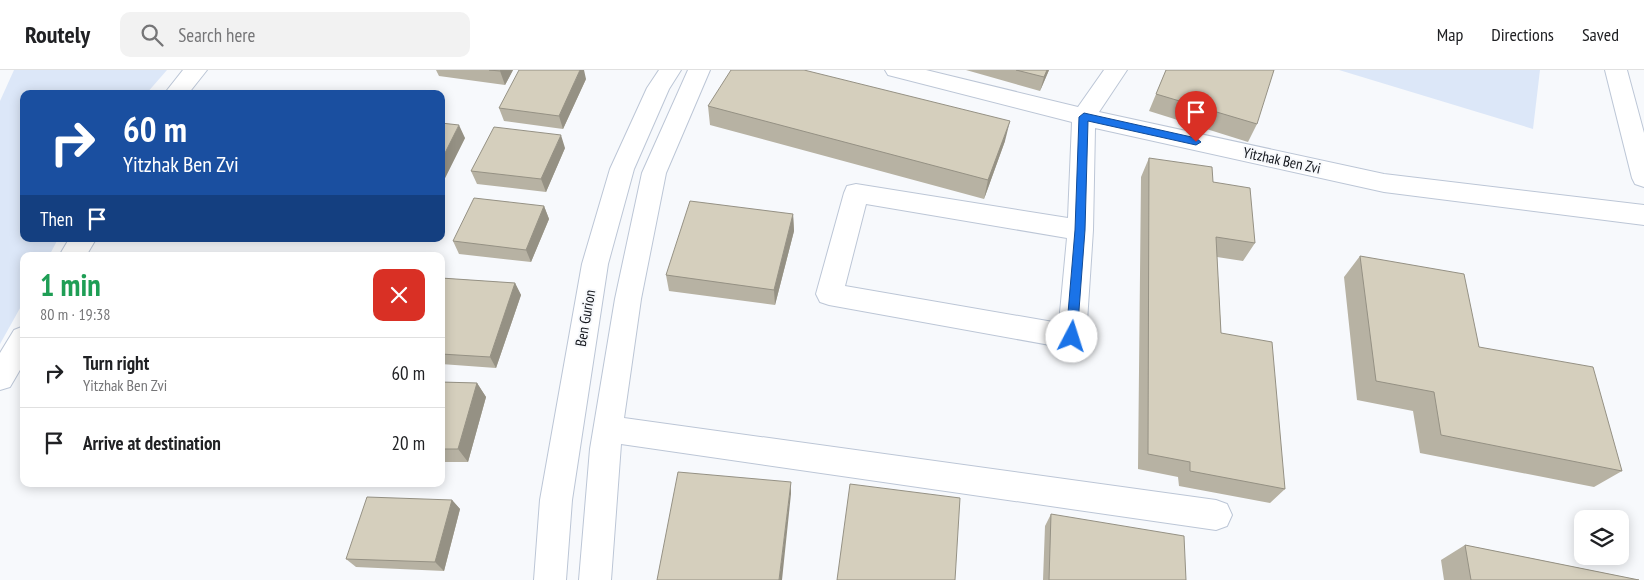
<!DOCTYPE html>
<html lang="en">
<head>
<meta charset="utf-8">
<style>
	body { margin:0; font-family:"PT Sans Narrow",sans-serif; background:#f2f2f2; color:#202124; height:100vh; display:flex; flex-direction:column; font-size:19px; white-space:nowrap }
	* { box-sizing:border-box; margin:0 }
	p { font-size:16px; color:#757577 }
	.icon { flex:none; width:28px; height:28px; fill:none; stroke:currentColor; stroke-width:2; stroke-linecap:round; stroke-linejoin:round }
	.map { position:relative; flex:1; overflow:hidden }
	.drawer { position:absolute; left:20px; top:182px; width:425px; height:235px; display:flex; flex-direction:column; background:#fff; border-radius:10px; box-shadow:0 2px 12px #0003 }
	.drawer>* { flex:none }
	.guide { position:absolute; left:20px; top:20px; width:425px; height:152px; border-radius:10px; box-shadow:0 2px 12px #0003; background:#1a4fa0; color:#fff; overflow:hidden }
	.tools { position:absolute; left:1574px; top:440px; display:grid; gap:10px }
	.tools a { display:grid; place-items:center; width:55px; height:55px; border-radius:10px; background:#fff; box-shadow:0 2px 12px #0003; font-size:25px }
	.pin { position:absolute; display:grid; place-items:center; width:42px; height:42px; color:#fff; margin:-51px -21px; border-radius:50% 50% 50% 0; rotate:-45deg; box-shadow:0 0 5px #0007 }
	.pin .icon { rotate:45deg }
	.me { position:absolute; width:55px; margin:-28px; rotate:5deg; stroke-linejoin:round; filter:drop-shadow(0 0 4px #0008) }
	.turn { display:flex; align-items:center; gap:18px; height:105px; padding:0 20px; font-size:22px }
	.turn .icon { width:65px; height:65px; stroke-width:2.5 }
	.turn b { display:block; font-size:35px; line-height:42px }
	.then { display:flex; align-items:center; height:48px; padding:0 20px; background:#0003; gap:10px; font-size:19px }
	.round { display:grid; place-items:center; flex:none; width:52px; height:52px; border-radius:10px; background:#f2f2f2 }
	.overview { display:flex; align-items:center; justify-content:space-between; height:85px; padding:0 20px }
	h1 { font-size:30px; font-weight:800; line-height:38px; color:#1e9e55 }
	ul { padding:0; list-style:none }
	li { display:flex; align-items:center; gap:15px; height:70px; padding:0 20px; border-top:1px solid #e0e0e0 }
	li div { flex:1 }
	li b { display:block; font-size:19px }
	li em { font-style:normal }
	header { display:flex; align-items:center; gap:30px; box-sizing:border-box; height:70px; padding:0 25px; background:#fff; border-bottom:1px solid #e0e0e0 }
	header strong { font-size:24px }
	nav { display:flex; gap:28px; margin-inline-start:auto; font-size:18px }
	.search { width:350px; height:45px; background:#f2f2f2; display:flex; align-items:center; gap:12px; box-sizing:border-box; padding:0 18px; border-radius:10px; color:#757577; font-size:19px }
	.map>svg:first-child { display:block }
	.green { fill:#dce7f8 }
	.lines { fill:none; stroke-linecap:round; stroke-linejoin:round }
	.minor-casing { stroke:#bcc6d6; stroke-width:2 }
	.minor { fill:#fff; fill-rule:evenodd }
	.wall { fill:#b7b2a3 }
	.shaded-wall { fill:#959184 }
	.building { fill:#d5cfbd; stroke:#959184 }
	.route { fill:#1a73e8; stroke:#114b97 }
	.labels { text-anchor:middle; dominant-baseline:central; stroke-width:4; stroke-linejoin:round; paint-order:stroke }
	.street-label { font-size:15px; fill:#12151b; stroke:#f7f9fc }
</style>
</head>
<body>
<header>
<strong>Routely</strong>
<div class="search"><svg class="icon" aria-label="search" viewBox="0 0 24 24"><circle cx="10" cy="10" r="6"/><path d="M15 15l6 6"/></svg>Search here</div>
<nav><a>Map</a><a>Directions</a><a>Saved</a></nav>
</header>
<div class="map">
<svg width="1644" height="510" viewBox="0 0 1644 510">
	<rect width="100%" height="100%" fill="#f7f9fc"/>
	<path class="green" d="M14,0H167L146,24H24V169H58L49,186H24V231L0,274V31Z
		M1339,0H1540L1533,59Z"/>
	<g class="lines">
		<defs>
			<path id="minor" d="M183,0H207L188,24H164Z
				M659,0H681L669,19L634,99L608,194L572,430L566,510H534L540,430L582,194L610,99L647,18Z
				M688,0H710L666,103L641,229L624,348L1216,430L1227,434L1232,445L1227,456L1216,460L621,374L611,510H579L590,379L615,229L642,103Z
				M885,0H926L1078,37L1104,0H1127L1099,42L1384,104L1644,135V155L1384,122L1095,58L1093,160L1086,267L1082,275L1072,279L829,235L820,232L816,224L844,123L847,116L856,114L1068,148L1072,52L888,5ZM866,134L1067,168L1059,253L845,216Z
				M1605,0H1627L1644,63V117L1635,114L1632,108Z
				M69,169H96L86,186H59Z
				M24,256V293L10,317L0,320V283L14,260Z"/>
		</defs>
		<use href="#minor" class="minor-casing"/>
		<use href="#minor" class="minor"/>
	</g>
	<path class="wall" d="M436,0H513L505,15L439,6Z
		M966,0H1049L1040,21Z
		M1166,0L1257,54L1248,72L1149,41Z
		M586,9L563,59L504,51L499,38Z
		M708,36L1005,71L984,129L710,55Z
		M441,53L465,68L444,110H441Z
		M565,78L546,122L477,114L471,101Z
		M1149,88L1213,112L1255,173L1243,191L1217,187L1221,263L1285,419L1270,433L1179,416L1178,407L1138,399L1141,107Z
		M544,136L549,149L531,192L459,184L453,171Z
		M793,144L794,161L775,235L669,221L666,205Z
		M1360,186L1479,277L1622,401L1594,417L1420,383L1413,341L1357,330L1344,207Z
		M441,208L515,213L521,225L496,298L441,294Z
		M441,312L477,313L486,327L468,392H441Z
		M452,430L460,439L444,501L356,497L346,489Z
		M1051,444L1186,510H1043L1045,456Z
		M1465,475L1639,510H1444L1441,490Z"/>
	<path class="shaded-wall" d="M501,0H513L505,15L500,1Z
		M580,0H584L586,9L563,59L559,46Z
		M1047,0H1049L1040,21L1044,7Z
		M1010,51L1005,71L984,129L988,110Z
		M459,55L465,68L444,110L441,104V91Z
		M561,65L565,78L546,122L541,109Z
		M544,136L549,149L531,192L526,180Z
		M793,144L794,161L775,235L774,220Z
		M515,213L521,225L496,298L490,287Z
		M477,313L486,327L468,392L458,379Z
		M791,412V424L782,510H779Z
		M452,430L460,439L444,501L435,492Z"/>
	<path class="building" d="M489,0H501L500,1Z
		M519,0H580L559,46L499,38Z
		M731,0H804L1010,51L988,110L708,36Z
		M1016,0H1047L1044,7Z
		M1166,0H1274L1257,54L1156,24Z
		M441,53L459,55L441,91Z
		M494,57L561,65L541,109L471,101Z
		M1149,88L1212,97L1213,112L1250,118L1255,173L1216,167L1221,263L1272,272L1285,419L1190,401V392L1148,384Z
		M474,128L544,136L526,180L453,171Z
		M690,131L793,144L774,220L666,205Z
		M1360,186L1464,204L1479,277L1593,297L1622,401L1441,365L1434,322L1376,311Z
		M441,208L515,213L490,287L441,284Z
		M441,312L477,313L458,379H441Z
		M678,402L791,412L779,510H657Z
		M850,414L960,428L955,510H837Z
		M367,427L452,430L435,492L346,489Z
		M1051,444L1184,466L1186,510H1049Z
		M1465,475L1639,510H1471Z"/>
	<path class="route" d="M1084,43L1196,68L1201,72L1196,75L1088,51L1085,160L1077,267L1076,271H1067L1066,267L1075,160L1079,47Z"/>
	<g class="labels">
		<g class="street-label">
			<text transform="translate(1282 90) rotate(12)">Yitzhak Ben Zvi</text>
			<text transform="translate(585 248) rotate(-80)">Ben Gurion</text>
		</g>
	</g>
</svg>
<div class="tools">
<a><svg class="icon" aria-label="layers" viewBox="0 0 24 24"><path d="M12 4l9 5-9 5-9-5zM3 14l9 5 9-5"/></svg></a>
</div>
<div class="pin" style="left:1196px;top:72px;background:#d93025"><svg class="icon" aria-label="arrive" viewBox="0 0 24 24"><path d="M6 21V4h12l-3 4 3 4H6"/></svg></div>
<svg class="me" style="left:1072px;top:267px" viewBox="-20 -20 40 40"><circle r="19" fill="#fff"/><path d="M0-13L10 11 0 6-10 11z" fill="#1a73e8"/></svg>
<div class="guide">
<div class="turn"><svg class="icon" aria-label="right" viewBox="0 0 24 24"><path d="M7 20v-9h11M14 6l5 5-5 5"/></svg><div><b>60 m</b>Yitzhak Ben Zvi</div></div>
<div class="then">Then<svg class="icon" aria-label="arrive" viewBox="0 0 24 24"><path d="M6 21V4h12l-3 4 3 4H6"/></svg></div>
</div>
<section class="drawer">
<div class="overview"><div><h1>1 min</h1><p>80 m · 19:38</p></div><a class="round" style="background:#d93025;color:#fff"><svg class="icon" aria-label="close" viewBox="0 0 24 24"><path d="M6 6l12 12M18 6L6 18"/></svg></a></div>
<ul>
<li><svg class="icon" aria-label="right" viewBox="0 0 24 24"><path d="M7 20v-9h11M14 6l5 5-5 5"/></svg><div><b>Turn right</b><p>Yitzhak Ben Zvi</p></div><em>60 m</em></li>
<li><svg class="icon" aria-label="arrive" viewBox="0 0 24 24"><path d="M6 21V4h12l-3 4 3 4H6"/></svg><div><b>Arrive at destination</b></div><em>20 m</em></li>
</ul>
</section>
</div>
</body>
</html>
